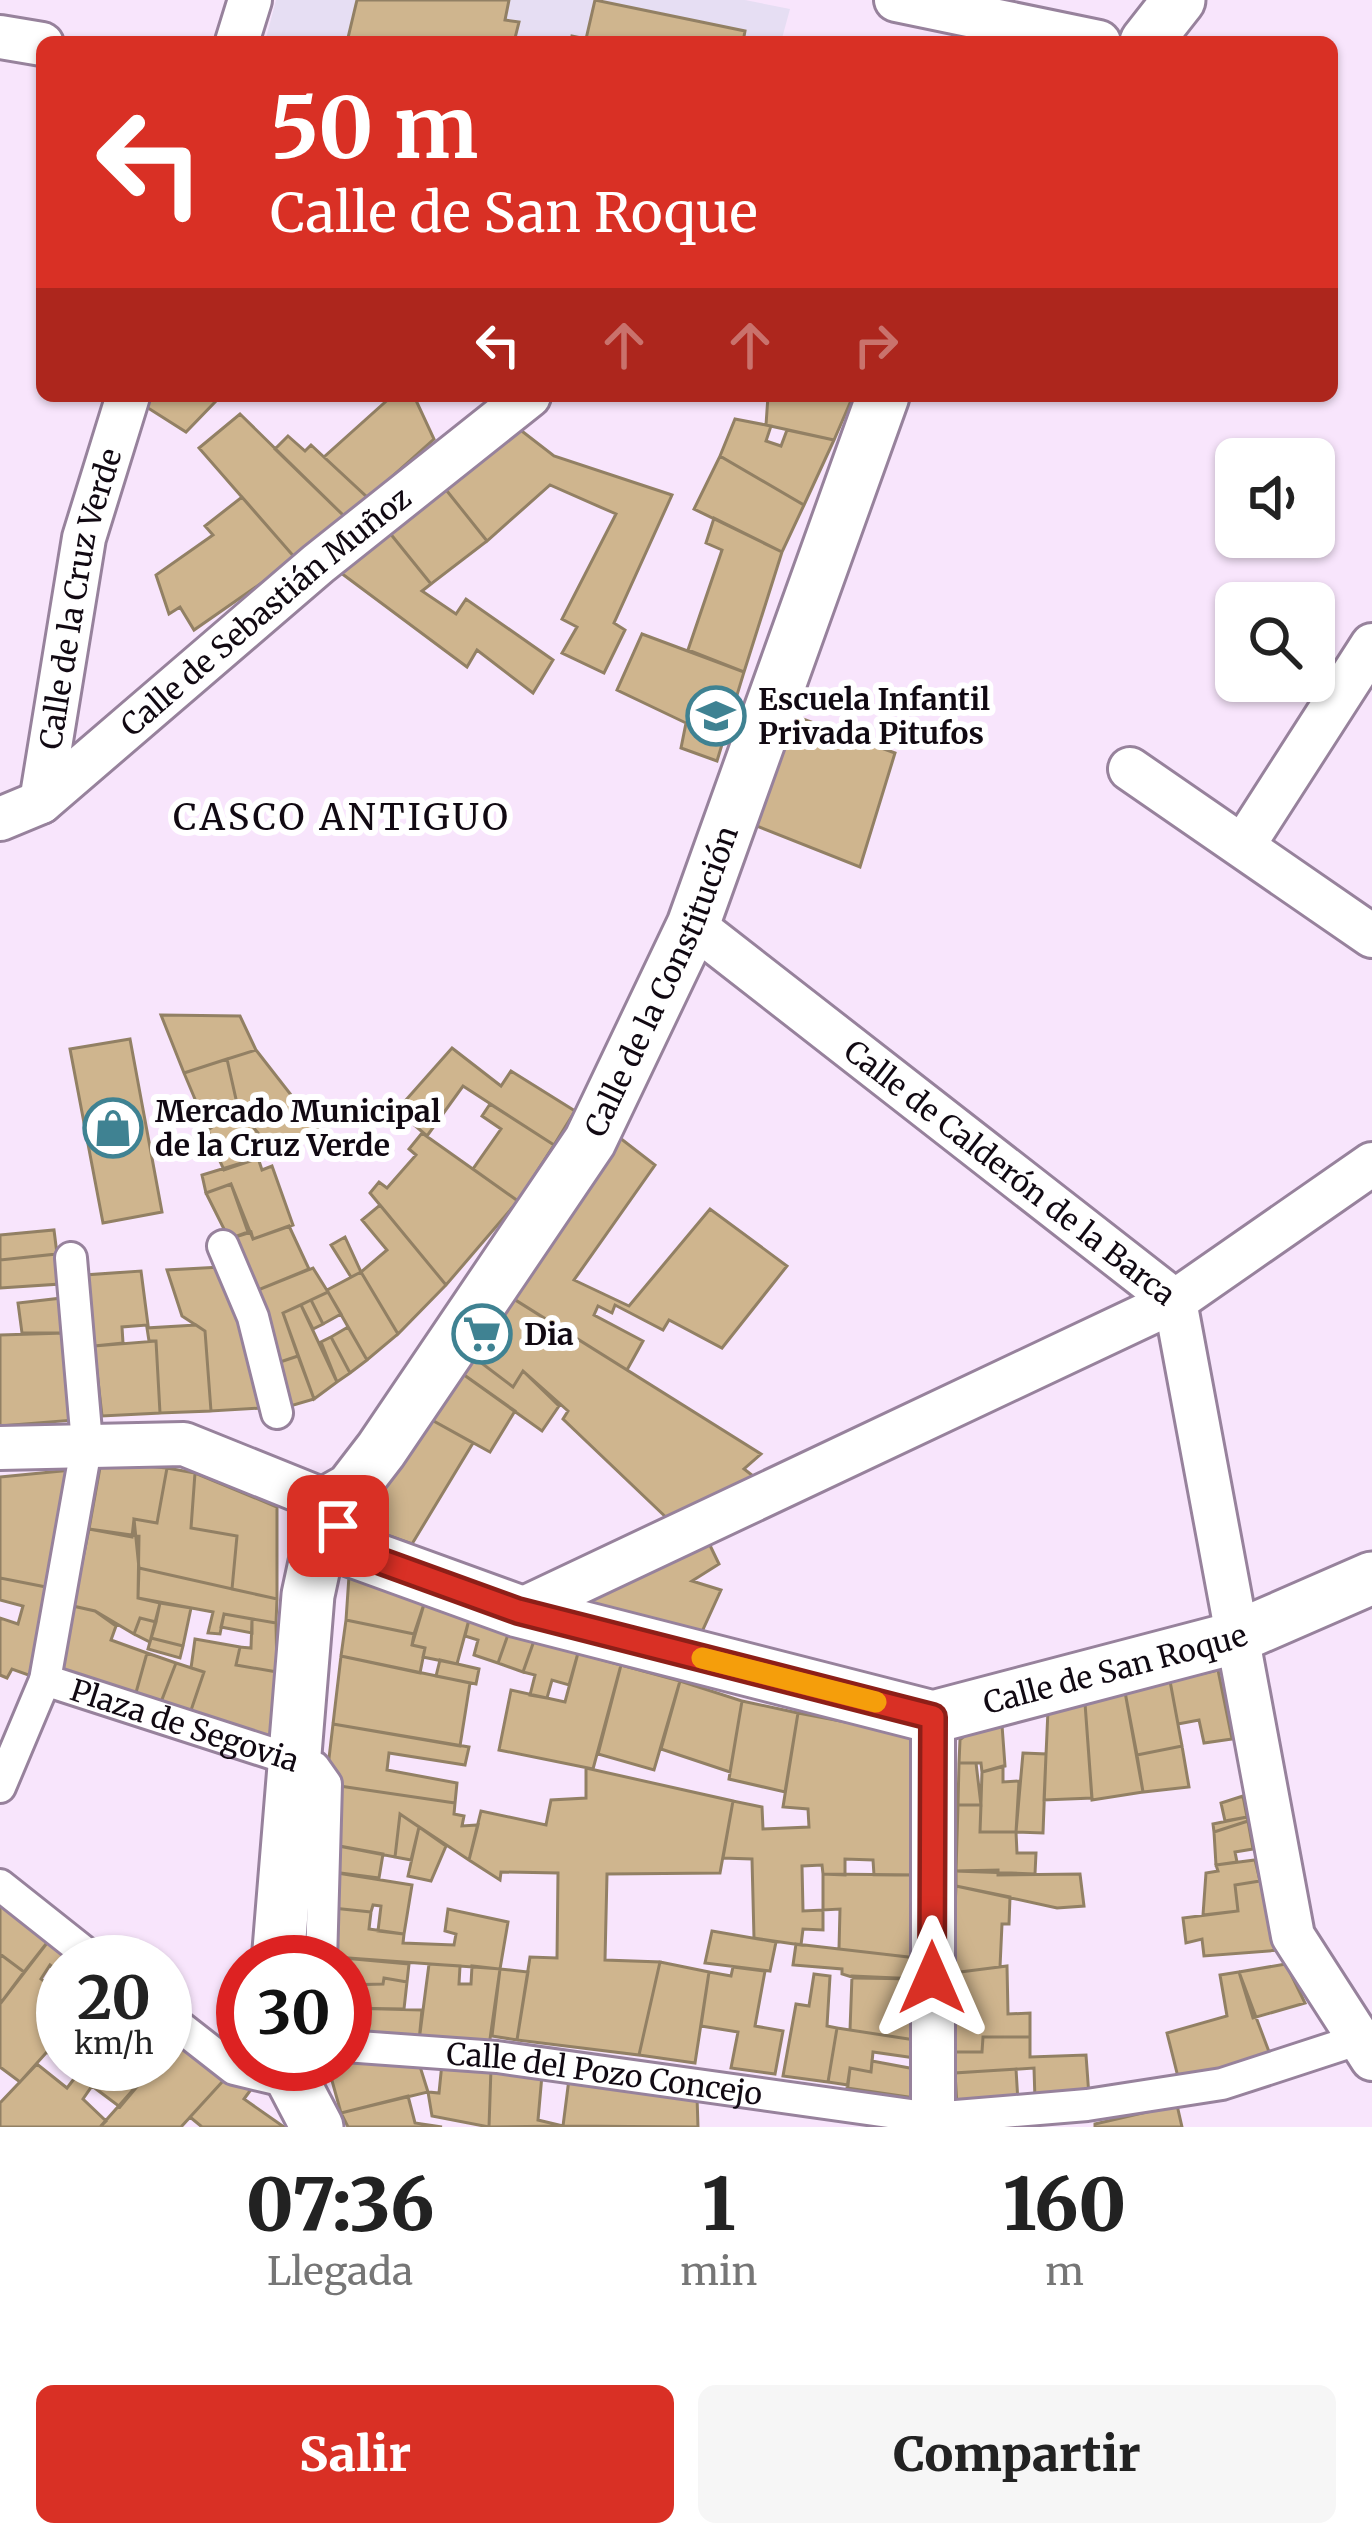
<!DOCTYPE html>
<html lang="es">
<head>
<meta charset="utf-8">
<style>
	body { margin:0; font-family:Merriweather,serif; background:#f6f6f6; color:#222; height:100vh; display:flex; flex-direction:column; font-size:45px; white-space:nowrap }
	* { box-sizing:border-box; margin:0 }
	p { font-size:39px; color:#767676 }
	.icon { flex:none; width:66px; height:66px; fill:none; stroke:currentColor; stroke-width:2; stroke-linecap:round; stroke-linejoin:round }
	.map { position:relative; height:2127px; overflow:hidden }
	.drawer { display:flex; flex-direction:column; background:#fff; flex:1 }
	.drawer>* { flex:none }
	.banner { position:absolute; left:36px; top:36px; width:1302px; height:366px; border-radius:18px; box-shadow:0 3px 9px #0004; background:#d93025; color:#fff; overflow:hidden }
	.tools { position:absolute; left:1215px; top:438px; display:grid; gap:24px }
	.tools a { display:grid; place-items:center; width:120px; height:120px; border-radius:18px; background:#fff; box-shadow:0 3px 9px #0004; font-size:60px }
	.speed { position:absolute; left:36px; top:1935px; display:flex; gap:24px; font-size:60px; font-weight:700; text-align:center }
	.speed>* { display:grid; place-content:center; width:156px; height:156px; border-radius:50%; background:#fff; box-shadow:0 3px 9px #0004; line-height:1 }
	.speed small { font-size:30px; font-weight:400 }
	.speed .limit { border:18px solid #d22; background:#fff; color:#111 }
	.pin { position:absolute; display:grid; place-items:center; width:102px; height:102px; color:#fff; margin:-51px; border-radius:24px; box-shadow:0 6px 18px #0006 }
	.me { position:absolute; width:132px; margin:-66px; rotate:0deg; stroke-linejoin:round; filter:drop-shadow(0 0 9px #0008) }
	.turn { display:flex; align-items:center; gap:42px; height:252px; padding:0 36px; font-size:54px }
	.turn .icon { width:156px; height:156px; stroke-width:2.5 }
	.turn b { display:block; font-size:84px; line-height:102px }
	.lanes { display:flex; align-items:center; height:114px; padding:0 36px; background:#0003; justify-content:center; gap:60px; direction:ltr }
	.lanes .off { opacity:.35 }
	.eta { display:flex; justify-content:space-evenly; align-items:center; height:204px; text-align:center }
	.eta b { font-size:72px; font-weight:800; line-height:84px }
	.primary-button { display:flex; gap:24px; margin-top:auto; padding:24px 36px }
	.primary-button a { flex:1; height:138px; border-radius:18px; background:#d93025; color:#fff; font-size:48px; font-weight:800; line-height:138px; text-align:center }
	.primary-button a+a { background:#f6f6f6; color:#222 }
	.map>svg:first-child { display:block }
	.education { fill:#e6def3 }
	.building { fill:#cfb58e; stroke:#928064; stroke-width:3 }
	.lines { fill:none; stroke-linecap:round; stroke-linejoin:round }
	.pedestrian-casing { stroke:#97829c; stroke-width:36 }
	.minor-casing { stroke:#97829c; stroke-width:48 }
	.tertiary-casing { stroke:#97829c; stroke-width:57 }
	.pedestrian { stroke:#fff; stroke-width:30 }
	.minor { stroke:#fff; stroke-width:42 }
	.tertiary { stroke:#fff; stroke-width:51 }
	.route-casing { stroke:#8d1f18; stroke-width:30 }
	.route { stroke:#d93025; stroke-width:21 }
	.slow { stroke:#f59e0b; stroke-width:21 }
	.labels { text-anchor:middle; dominant-baseline:central; stroke-width:12; stroke-linejoin:round; paint-order:stroke }
	.street-label { font-size:30px; fill:#110912; stroke:#fff }
	.poi-label { font-size:30px; font-weight:bold; fill:#110912; stroke:#fff; text-anchor:start }
	.quarter-label { font-size:36px; letter-spacing:3px; fill:#110912; stroke:#fff }
</style>
</head>
<body>
<div class="map">
<svg width="1372" height="2127" viewBox="0 0 1372 2127">
	<rect width="100%" height="100%" fill="#f8e5fc"/>
	<path class="education" d="M276,0H745L790,9L781,42H265Z"/>
	<path class="building" d="M357,0H509L505,20L519,22L514,42H347Z
		M595,0L745,31L743,42H571L572,36L586,39Z
		M139,396H211L216,401L186,432L137,401Z
		M392,396H414L434,439L368,498L324,457Z
		M768,396H853L834,440L766,425Z
		M240,414L345,517L296,559L199,448Z
		M735,419L771,426L766,441L781,446L787,430L834,440L804,505L720,456Z
		M514,425L554,456L672,495L614,623L625,630L604,673L562,653L577,627L562,619L616,514L550,485L487,541L443,486Z
		M288,436L305,451L311,445L368,498L345,517L275,449Z
		M720,456L804,505L782,552L694,509Z
		M443,486L487,541L431,584L389,532Z
		M242,497L296,559L194,630L180,607L169,614L156,575L213,535L205,526Z
		M714,518L782,552L744,672L688,650L722,550L706,543Z
		M389,532L431,584L422,591L456,614L466,599L553,660L533,693L477,650L467,667L337,570Z
		M642,634L744,672L717,761L681,748L686,723L617,690Z
		M792,715L895,753L860,867L754,825Z
		M161,1015L240,1016L256,1050L184,1073Z
		M130,1039L162,1212L103,1223L70,1049Z
		M452,1048L501,1086L511,1071L575,1111L554,1145L463,1086L427,1136L397,1110Z
		M256,1050L320,1132L286,1146L282,1136L260,1145L265,1156L224,1170L217,1155L258,1133L238,1108L227,1059Z
		M227,1059L238,1108L208,1130L184,1073Z
		M490,1104L554,1145L518,1201L473,1169L501,1129L482,1116Z
		M238,1108L258,1133L217,1155L208,1130Z
		M611,1131L655,1165L574,1280L629,1306L710,1209L787,1266L722,1348L669,1320L663,1330L615,1305L612,1313L598,1306L594,1315L643,1341L627,1370L501,1291Z
		M422,1133L518,1201L446,1285L370,1193L379,1182L387,1188L416,1155L409,1149Z
		M258,1158L262,1170L272,1166L293,1225L253,1239L231,1184L206,1193L202,1175Z
		M231,1184L248,1232L229,1239L206,1193Z
		M380,1205L446,1285L398,1334L361,1272L387,1250L362,1220Z
		M289,1226L309,1269L253,1292L229,1239L251,1232L253,1239Z
		M54,1230L57,1254L0,1260V1235Z
		M345,1237L361,1272L351,1277L331,1245Z
		M57,1254L60,1284L0,1288V1260Z
		M221,1267L253,1340L262,1408L211,1411L205,1331L182,1316L167,1270Z
		M313,1268L328,1292L283,1313L298,1356L274,1364L253,1292Z
		M141,1271L148,1325L122,1327L123,1343L94,1346L85,1275Z
		M361,1272L398,1334L367,1360L327,1290Z
		M501,1291L761,1454L744,1469L757,1479L672,1523L563,1419L568,1411L523,1371L513,1387L463,1349Z
		M328,1292L341,1314L323,1324L311,1300Z
		M62,1298L65,1333H22L18,1303Z
		M311,1300L323,1324L313,1329L301,1305Z
		M301,1305L337,1382L314,1399L283,1313Z
		M196,1325L205,1331L211,1411L160,1413L156,1341H149L147,1328Z
		M348,1327L367,1360L350,1373L331,1337Z
		M65,1333L75,1420L0,1426V1335Z
		M331,1337L350,1373L337,1382L321,1342Z
		M156,1341L160,1413L102,1416L94,1346Z
		M463,1349L513,1387L523,1371L559,1406L542,1431L453,1367Z
		M298,1356L314,1399L287,1407L274,1364Z
		M453,1367L515,1411L490,1452L421,1414Z
		M421,1414L473,1443L412,1544L356,1524Z
		M101,1462L167,1468L157,1523L134,1519L132,1537L89,1529Z
		M167,1468L195,1473L191,1528L237,1536L232,1589L139,1568L134,1519L157,1523Z
		M72,1470L51,1588L0,1578V1477Z
		M195,1473L277,1507V1599L232,1589L237,1536L191,1528Z
		M89,1529L139,1536L138,1598L160,1603L156,1622L140,1618L134,1634L95,1611L73,1606Z
		M705,1535L719,1564L692,1581L721,1590L700,1636L588,1609L583,1596Z
		M139,1568L277,1599L276,1623L224,1614L220,1634L208,1633L213,1612L138,1598Z
		M349,1576L425,1601L414,1634L346,1620Z
		M0,1578L51,1588L34,1677L12,1669L7,1678L0,1675V1618L18,1624L23,1606L0,1600Z
		M425,1601L470,1616L457,1664L423,1657L425,1648L412,1645Z
		M160,1603L191,1608L183,1646L151,1638Z
		M73,1606L95,1611L116,1626L111,1640L147,1653L132,1707L58,1683Z
		M224,1614L252,1619V1633L221,1627Z
		M470,1616L510,1629L498,1663L474,1655L478,1640L465,1636Z
		M140,1618L156,1622L150,1642L134,1634Z
		M252,1619L276,1623L277,1672L236,1665L240,1647L251,1648Z
		M346,1620L414,1634L412,1645L425,1648L420,1673L341,1656Z
		M510,1629L535,1638L523,1672L498,1663Z
		M151,1638L183,1646L180,1658L148,1649Z
		M535,1638L578,1653L569,1685L552,1680L547,1698L530,1695L535,1675L523,1672Z
		M195,1639L240,1647L236,1665L277,1672V1754L186,1725L204,1672L191,1668Z
		M147,1653L176,1663L156,1715L132,1707Z
		M578,1653L621,1665L593,1769L499,1750L511,1690L565,1702Z
		M341,1656L470,1683L460,1746L333,1724Z
		M440,1660L479,1669L476,1684L436,1676Z
		M176,1663L204,1672L186,1725L156,1715Z
		M621,1665L680,1681L654,1770L598,1754Z
		M1218,1670L1232,1739L1204,1743L1199,1720L1178,1724L1170,1681Z
		M680,1681L742,1701L730,1772L661,1749Z
		M1170,1681L1182,1746L1137,1755L1125,1692Z
		M1125,1692L1143,1792L1092,1800L1085,1703Z
		M742,1701L798,1713L785,1792L729,1779Z
		M1085,1703L1092,1798L1044,1800L1048,1710Z
		M798,1713L915,1735L920,1875H874L873,1860L845,1859V1875L823,1874L822,1865L802,1866L803,1911L823,1910V1930L803,1929L801,1945L754,1938L752,1859L723,1858L733,1801L762,1807L763,1829L809,1827L808,1809L783,1807Z
		M333,1724L469,1747L465,1765L389,1753L387,1770L457,1783L455,1803L326,1784Z
		M1002,1725L1005,1766L982,1772L981,1763H959L960,1740L969,1732Z
		M1182,1746L1189,1787L1143,1792L1137,1755Z
		M1023,1753L1046,1754L1043,1833L1016,1832Z
		M959,1763H976L981,1805H958Z
		M1003,1766V1782L1019,1781L1016,1832H980L982,1772Z
		M586,1768L733,1801L720,1873L607,1874L605,1960L660,1962L639,2055L517,2040L530,1957L557,1958L558,1873L501,1872L500,1880L469,1860L481,1811L546,1825L551,1800L586,1798Z
		M326,1784L455,1803L454,1814L464,1816L462,1826L478,1825L469,1860L400,1814L395,1857L323,1843Z
		M1243,1796L1247,1817L1225,1821L1221,1803Z
		M958,1805H981L980,1832H1016L1017,1853H1036L1035,1874L956,1871Z
		M400,1814L419,1827L411,1860L395,1857Z
		M1247,1817L1248,1821L1214,1832L1213,1824Z
		M1248,1821L1253,1849L1235,1852L1237,1862L1216,1865L1214,1832Z
		M419,1827L446,1846L431,1881L408,1876Z
		M323,1843L383,1854L379,1878L325,1871Z
		M1255,1860L1260,1881L1235,1885L1238,1911L1203,1915L1206,1873L1218,1871L1216,1865Z
		M998,1870V1875L1080,1874L1084,1906L1057,1908L956,1886V1871Z
		M325,1871L412,1885L404,1934L378,1931L381,1906L373,1905L371,1912L323,1907Z
		M823,1874L920,1875L917,1958L839,1949L840,1909L823,1910Z
		M1260,1881L1280,1950L1204,1956L1202,1939L1186,1943L1183,1918L1238,1911L1235,1885Z
		M0,1885L57,1930L24,1972L0,1954Z
		M956,1886L1010,1897L1009,1924H1002L1000,1967L952,1973Z
		M323,1907L371,1912L369,1929L404,1934L403,1943L454,1945L456,1934L445,1931L448,1909L508,1922L500,1969L321,1956Z
		M57,1930L97,1962H63V1975L50,1965L41,1979L63,1996V2034L20,2082L0,2067V2004Z
		M712,1931L776,1942L770,1971L705,1963Z
		M796,1944L917,1958V1979L855,1978L842,1974V1969L793,1965Z
		M0,1954L24,1972L0,2004Z
		M321,1956L409,1964L407,1982L384,1978L383,1984L345,1985V1962H321Z
		M660,1962L709,1972L695,2063L639,2055Z
		M429,1964L460,1966L459,1984H471L472,1966L500,1969L489,2046L419,2041Z
		M1286,1964L1305,2003L1253,2018L1239,1972Z
		M1007,1966L1008,2014L1030,2013V2037H983L982,2052H953L952,1973Z
		M733,1967L765,1971L755,2026L783,2031L775,2074L731,2068L738,2032L701,2026L709,1972L731,1976Z
		M500,1969L528,1972L517,2040L492,2036Z
		M1239,1972L1271,2057L1179,2081L1167,2033L1227,2016L1220,1975Z
		M814,1974L830,1976L827,2026L837,2028L828,2082L783,2076L796,2004L809,2006Z
		M852,1976L917,1979L915,2040L850,2030Z
		M384,1978L407,1982L404,2009L345,2008V1985L383,1984Z
		M345,2008L422,2010L419,2041L345,2038Z
		M837,2028L915,2040V2058L873,2052L871,2072L850,2068L848,2085L828,2082Z
		M184,2030L234,2069L181,2127H100L156,2064H165V2053Z
		M63,2034V2064H156L120,2107L92,2086L83,2099L106,2121L100,2127H0V2103L37,2064L67,2088L77,2075L47,2052Z
		M983,2037H1030V2057L1086,2055L1089,2096L1035,2100L1034,2068L955,2073L953,2052H982Z
		M345,2051L418,2060L428,2092L341,2113L329,2070L345,2064Z
		M872,2061L915,2069V2098L847,2088L850,2068L871,2072Z
		M442,2063L491,2068L489,2127L432,2116L428,2092L439,2093Z
		M491,2068L542,2075L538,2120L563,2126L489,2127Z
		M234,2069L255,2084L244,2099L284,2127H202L190,2117Z
		M1016,2069L1018,2102L957,2105L955,2073Z
		M569,2079L697,2096L698,2127L563,2126Z
		M408,2096L415,2123L442,2127H348L341,2113Z
		M1177,2105L1182,2127H1095V2124Z"/>
	<g class="lines">
		<defs>
			<g id="pedestrian">
				<path d="M223,1246L253,1317L277,1413"/>
				<path id="s1" d="M45,1680L314,1767L326,1784L321,1962"/>
				<path d="M0,1787L45,1680L87,1443L71,1258"/>
				<path d="M0,1885L97,1962"/>
				<path d="M165,2015L234,2069L293,2083V2075"/>
				<path id="s2" d="M345,2046L497,2057L932,2118L1087,2105L1222,2084L1357,2040"/>
			</g>
			<g id="minor">
				<path d="M896,0L1099,42"/>
				<path d="M0,37L42,44"/>
				<path d="M237,42L250,0"/>
				<path d="M1130,769L1372,936"/>
				<path id="s3" d="M41,802L84,538L128,396"/>
				<path id="s4" d="M0,819L41,802L318,564L529,396"/>
				<path d="M1243,846L1372,645"/>
				<path id="s5" d="M693,925L1175,1301L1293,1936L1372,2059"/>
				<path d="M0,1448L184,1444L328,1502"/>
				<path d="M518,1611L1175,1301L1372,1164"/>
				<path d="M933,2127V1717"/>
			</g>
			<g id="tertiary">
				<path d="M1146,42L1179,0"/>
				<path id="s6" d="M328,1502L351,1489L381,1450L590,1141L693,925L883,396"/>
				<path id="s7" d="M328,1502L347,1549L518,1611L933,1717L1234,1638L1372,1578"/>
				<path d="M278,1962L308,1595L328,1502"/>
				<path d="M284,2064L317,2127"/>
			</g>
		</defs>
		<use href="#pedestrian" class="pedestrian-casing"/>
		<use href="#minor" class="minor-casing"/>
		<use href="#tertiary" class="tertiary-casing"/>
		<use href="#pedestrian" class="pedestrian"/>
		<use href="#minor" class="minor"/>
		<use href="#tertiary" class="tertiary"/>
	</g>
	<g class="lines">
		<defs>
			<path id="route" d="M338,1526L347,1549L518,1611L933,1717L932,1978"/>
		</defs>
		<use href="#route" class="route-casing"/>
		<use href="#route" class="route"/>
		<path class="slow" d="M702,1658L876,1702"/>
	</g>
	<defs>
		<symbol id="school-ring" viewBox="-11 -11 22 22"><circle r="9.5" fill="#fff" stroke="#3f8292" stroke-width="1.5"/><path d="M0-5L7-2L0 1L-7-2ZM-4 1L0 2.5L4 1V4Q0 6-4 4Z" fill="#3f8292"/></symbol>
		<symbol id="shop-ring" viewBox="-11 -11 22 22"><circle r="9.5" fill="#fff" stroke="#3f8292" stroke-width="1.5"/><path d="M-5-2.5h2.3a2.7 3.5 0 0 1 5.4 0H5L5.5 6h-11ZM-1.5-2.5h3a1.5 2.3 0 0 0-3 0Z" fill="#3f8292"/></symbol>
		<symbol id="supermarket-ring" viewBox="-11 -11 22 22"><circle r="9.5" fill="#fff" stroke="#3f8292" stroke-width="1.5"/><path d="M-6-5.5h2.5l.6 2H6L4.5 2H-2.5L-4.4-4H-6ZM-1.5 3.2a1.3 1.3 0 1 0 .1 0ZM3 3.2a1.3 1.3 0 1 0 .1 0Z" fill="#3f8292"/></symbol>
	</defs>
	<g fill-rule="evenodd">
		<use href="#school-ring" x="683" y="683" width="66" height="66"/>
		<use href="#shop-ring" x="80" y="1095" width="66" height="66"/>
		<use href="#supermarket-ring" x="449" y="1301" width="66" height="66"/>
	</g>
	<g class="labels">
		<g class="street-label">
			<text stroke="none"><textPath href="#s3" startOffset="207">Calle de la Cruz Verde</textPath></text>
			<text stroke="none"><textPath href="#s4" startOffset="339">Calle de Sebastián Muñoz</textPath></text>
			<text stroke="none"><textPath href="#s6" startOffset="624">Calle de la Constitución</textPath></text>
			<text stroke="none"><textPath href="#s5" startOffset="402">Calle de Calderón de la Barca</textPath></text>
			<text stroke="none"><textPath href="#s7" startOffset="849">Calle de San Roque</textPath></text>
			<text stroke="none"><textPath href="#s1" startOffset="147">Plaza de Segovia</textPath></text>
			<text stroke="none"><textPath href="#s2" startOffset="261">Calle del Pozo Concejo</textPath></text>
		</g>
		<g class="poi-label">
			<text x="758" y="699">Escuela Infantil<tspan x="758" dy="34">Privada Pitufos</tspan></text>
			<text x="155" y="1111">Mercado Municipal<tspan x="155" dy="34">de la Cruz Verde</tspan></text>
			<text x="524" y="1334">Dia</text>
		</g>
		<g class="quarter-label">
			<text x="342" y="817">CASCO ANTIGUO</text>
		</g>
	</g>
</svg>
<div class="tools">
<a><svg class="icon" aria-label="sound" viewBox="0 0 24 24"><path d="M4 9h4l5-4v14l-5-4H4zM17 9q2 3 0 6"/></svg></a>
<a><svg class="icon" aria-label="search" viewBox="0 0 24 24"><circle cx="10" cy="10" r="6"/><path d="M15 15l6 6"/></svg></a>
</div>
<div class="speed"><div>20<small>km/h</small></div><div class="limit">30</div></div>
<div class="pin" style="left:338px;top:1526px;background:#d93025"><svg class="icon" aria-label="arrive" viewBox="0 0 24 24"><path d="M6 21V4h12l-3 4 3 4H6"/></svg></div>
<svg class="me" style="left:932px;top:1978px" viewBox="-20 -20 40 40"><path d="M0-17L14 15 0 8-14 15z" fill="#d93025" stroke="#fff" stroke-width="4"/></svg>
<div class="banner">
<div class="turn"><svg class="icon" aria-label="left" viewBox="0 0 24 24"><path d="M17 20v-9H6M10 6l-5 5 5 5"/></svg><div><b>50 m</b>Calle de San Roque</div></div>
<div class="lanes"><svg class="icon" aria-label="left" viewBox="0 0 24 24"><path d="M17 20v-9H6M10 6l-5 5 5 5"/></svg><svg class="icon off" aria-label="ahead" viewBox="0 0 24 24"><path d="M12 20V5M6 11l6-6 6 6"/></svg><svg class="icon off" aria-label="ahead" viewBox="0 0 24 24"><path d="M12 20V5M6 11l6-6 6 6"/></svg><svg class="icon off" aria-label="right" viewBox="0 0 24 24"><path d="M7 20v-9h11M14 6l5 5-5 5"/></svg></div>
</div>
</div>
<section class="drawer">
<div class="eta">
<div><b>07:36</b><p>Llegada</p></div>
<div><b>1</b><p>min</p></div>
<div><b>160</b><p>m</p></div>
</div>
<div class="primary-button"><a>Salir</a><a>Compartir</a></div>
</section>
</body>
</html>
